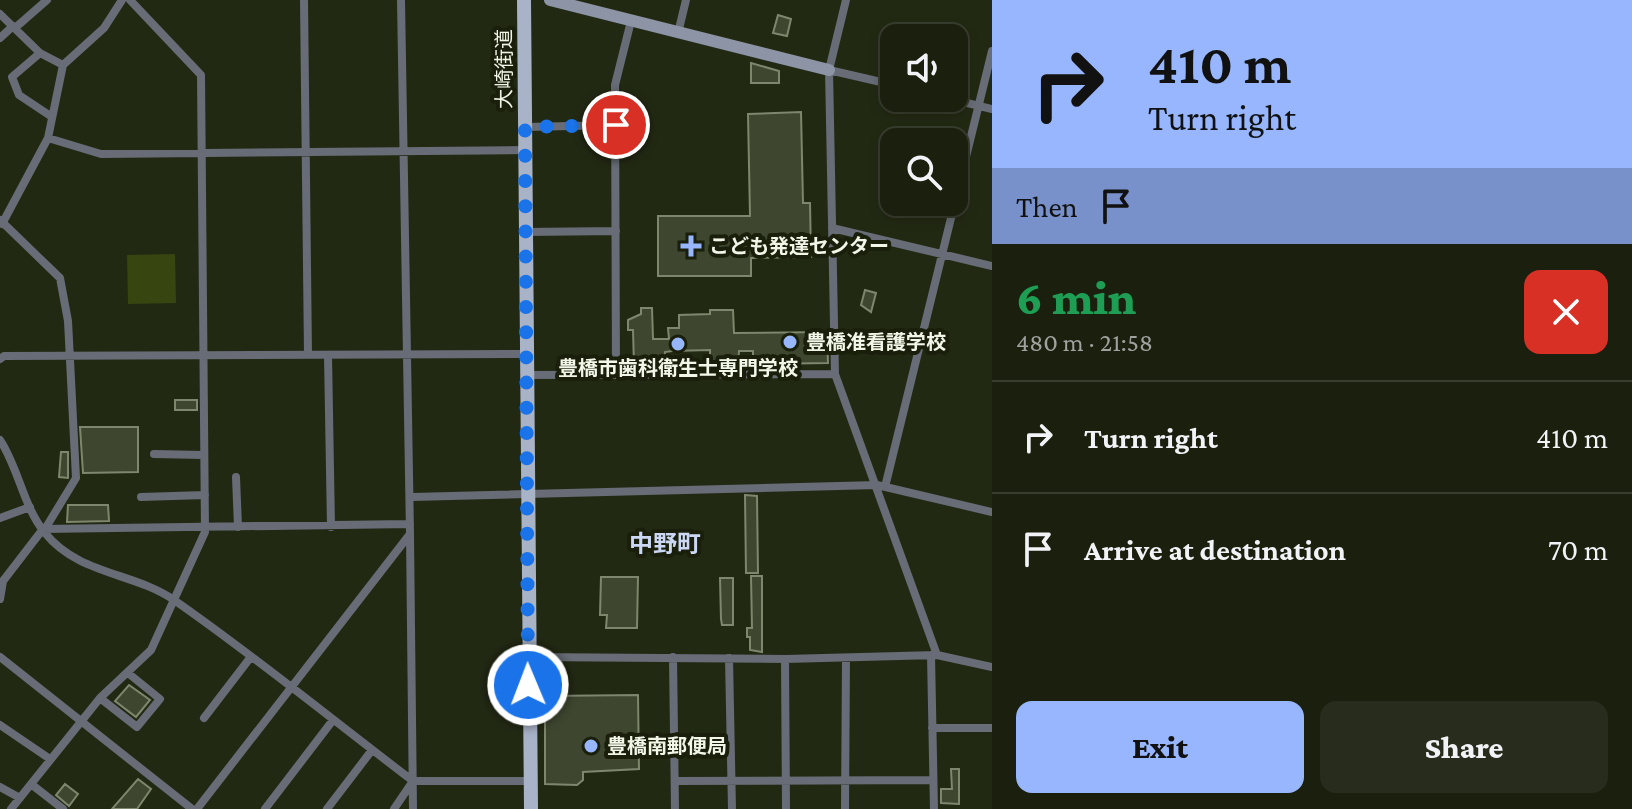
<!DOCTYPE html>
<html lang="en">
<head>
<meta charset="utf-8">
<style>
	body { margin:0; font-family:"Crimson Pro","Noto Sans JP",serif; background:#272c1c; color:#f1f3f6; height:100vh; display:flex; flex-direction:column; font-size:30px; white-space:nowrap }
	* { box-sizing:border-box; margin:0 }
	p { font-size:26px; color:#9fa29e }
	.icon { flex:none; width:44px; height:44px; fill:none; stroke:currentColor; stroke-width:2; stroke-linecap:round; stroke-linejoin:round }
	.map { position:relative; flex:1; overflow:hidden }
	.sheet { display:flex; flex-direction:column; background:#1a1f0e; width:640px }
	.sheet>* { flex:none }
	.hud { background:#97b6fd; color:#111; overflow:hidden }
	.controls { position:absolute; left:880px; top:24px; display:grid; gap:16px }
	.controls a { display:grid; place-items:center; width:88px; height:88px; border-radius:16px; background:#1a1f0e; box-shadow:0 4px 12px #0003,0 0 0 2px #383d2e; font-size:40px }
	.pin { position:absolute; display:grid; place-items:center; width:68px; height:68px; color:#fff; margin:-34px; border:4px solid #fff; border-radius:50%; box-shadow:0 2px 8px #0007 }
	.me { position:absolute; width:88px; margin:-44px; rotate:359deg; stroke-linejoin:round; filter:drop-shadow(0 0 6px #0008) }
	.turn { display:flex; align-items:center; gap:28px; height:168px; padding:0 24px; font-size:36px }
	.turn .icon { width:104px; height:104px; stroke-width:2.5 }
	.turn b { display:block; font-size:56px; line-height:68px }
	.then { display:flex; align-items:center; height:76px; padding:0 24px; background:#0003; gap:16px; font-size:30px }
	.round { display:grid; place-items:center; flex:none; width:84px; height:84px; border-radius:16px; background:#272c1c }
	.overview { display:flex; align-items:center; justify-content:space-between; height:136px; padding:0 24px }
	h1 { font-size:48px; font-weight:800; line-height:60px; color:#1e9e55 }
	.primary-button { display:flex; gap:16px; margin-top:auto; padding:16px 24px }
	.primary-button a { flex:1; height:92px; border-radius:16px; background:#97b6fd; color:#111; font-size:32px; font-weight:800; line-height:92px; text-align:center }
	.primary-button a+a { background:#272c1c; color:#f1f3f6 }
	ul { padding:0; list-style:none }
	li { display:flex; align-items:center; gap:24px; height:112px; padding:0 24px; border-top:2px solid #383d2e }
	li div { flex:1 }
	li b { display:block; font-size:30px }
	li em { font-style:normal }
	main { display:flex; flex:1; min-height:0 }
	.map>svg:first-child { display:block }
	.green { fill:#374610 }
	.building { fill:#3e462f; stroke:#7e866d; stroke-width:2 }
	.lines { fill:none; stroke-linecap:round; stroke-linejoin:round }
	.street { stroke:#676c76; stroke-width:8 }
	.secondary { stroke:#8c94a5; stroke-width:12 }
	.primary { stroke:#a9b3c8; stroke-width:14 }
	.route { stroke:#1a73e8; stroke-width:14; stroke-dasharray:0 25.2 }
	.poi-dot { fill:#97b6fd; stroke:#191f0a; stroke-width:3 }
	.labels { text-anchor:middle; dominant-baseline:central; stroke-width:8; stroke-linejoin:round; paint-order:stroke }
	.street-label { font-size:20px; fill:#f1f6e8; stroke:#191f0a }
	.poi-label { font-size:20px; font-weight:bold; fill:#f1f6e8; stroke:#191f0a; text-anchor:start }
	.quarter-label { font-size:24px; font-weight:bold; fill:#ccd8f3; stroke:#191f0a }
</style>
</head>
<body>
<main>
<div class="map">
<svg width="992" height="809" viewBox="0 0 992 809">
	<rect width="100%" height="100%" fill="#222913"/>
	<path class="green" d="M175,254L176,303L128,304L127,255Z"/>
	<path class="building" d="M778,15L791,19L787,36L773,33Z
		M751,63L779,71V83H751Z
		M801,112L803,203H810L811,257L751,258V276H658V216H750L748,114Z
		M865,290L876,293L871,312L861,305Z
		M641,308H652L653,339H669L668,328H679V315L710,314V310H733L734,333L827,332L828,363L753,364V351H739L738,364H710V350L672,351L665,352V365H634L633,330H628V320L641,314Z
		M175,400H197V410H175Z
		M80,427H138V472L83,473Z
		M61,452H68V478L59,477Z
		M745,495L757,496L758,573H746Z
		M68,505H108L109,521L67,522Z
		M751,576H762V652L750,650V637H747V628H752Z
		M601,577H638L637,628H606L607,615H600Z
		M720,578H733V625H722L721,619Z
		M129,685L150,700L136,717L115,701Z
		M638,695L639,769L583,772V780L577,785L545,784V696Z
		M951,769H959V804L941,803V789H952Z
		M138,779L151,789L137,809H112Z
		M65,784L78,794L69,806L56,795Z"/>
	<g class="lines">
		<path class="street" d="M304,0L308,355
			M846,0L829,70L835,374L937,655
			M0,14L40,53L63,65L48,138L2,224
			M15,28L47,0
			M678,33L686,0
			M0,38L13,26
			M40,53L12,77L19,95L52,117
			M63,65L104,28L122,0
			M829,70L894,85
			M947,98L992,109
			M525,127L616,125
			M48,138L101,154L525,150
			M0,220L60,278L68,321L76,478L45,529
			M832,228L992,266
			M525,232L616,231
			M328,355L331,527
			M0,359L4,356L525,354
			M525,375L835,374
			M616,375L615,85L631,21
			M0,440C19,469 23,506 45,533C79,575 133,572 174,600C256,657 334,721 413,781L394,809
			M154,454L204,455
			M236,477L238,527
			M885,487L992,51
			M141,497L205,495
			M412,497L877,485L992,512
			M0,518L30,507
			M410,535L413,809
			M0,599L3,581L43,529L410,524
			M931,655L934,809
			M0,657L192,809
			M528,657L785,659L937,655L992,667
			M673,657L675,809
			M729,658L732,809
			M785,659L786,809
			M100,698L137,727L160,699L128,673
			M204,718L250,658
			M0,725L50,759
			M932,728H992
			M413,781H531
			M675,781L933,780
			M31,784L63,809
			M0,787L20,798
			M11,809L100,698L151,650L205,532L201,75L130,0
			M197,809L410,534L401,0
			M265,809L333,720
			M327,809L372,750
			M845,809L846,658"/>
		<path class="secondary" d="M550,0L829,70"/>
		<path class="primary" d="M524,0L531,809"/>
	</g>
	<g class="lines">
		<path class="route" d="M528,685L525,127L616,125"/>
	</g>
	<g class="poi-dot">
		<path d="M687 234h8v8h8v8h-8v8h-8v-8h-8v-8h8z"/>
		<circle cx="790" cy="342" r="8"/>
		<circle cx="678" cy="344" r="8"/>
		<circle cx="591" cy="746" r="8"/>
	</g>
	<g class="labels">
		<g class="street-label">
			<text transform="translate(504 69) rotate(-90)">大崎街道</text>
		</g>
		<g class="poi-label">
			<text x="709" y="246">こども発達センター</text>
			<text x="806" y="342">豊橋准看護学校</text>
			<text x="678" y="368" text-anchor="middle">豊橋市歯科衛生士専門学校</text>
			<text x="607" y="746">豊橋南郵便局</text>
		</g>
		<g class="quarter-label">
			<text x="665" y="543">中野町</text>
		</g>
	</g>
</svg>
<div class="controls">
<a><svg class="icon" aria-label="sound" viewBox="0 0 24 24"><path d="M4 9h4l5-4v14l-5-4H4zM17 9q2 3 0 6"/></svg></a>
<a><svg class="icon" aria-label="search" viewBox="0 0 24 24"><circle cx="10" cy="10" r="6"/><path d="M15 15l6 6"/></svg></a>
</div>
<div class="pin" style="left:616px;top:125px;background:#d93025"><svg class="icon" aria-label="arrive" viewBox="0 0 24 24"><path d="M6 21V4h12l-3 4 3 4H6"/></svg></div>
<svg class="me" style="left:528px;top:685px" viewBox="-20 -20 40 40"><circle r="17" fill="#1a73e8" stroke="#fff" stroke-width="3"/><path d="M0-11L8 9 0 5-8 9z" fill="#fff"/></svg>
</div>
<section class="sheet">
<div class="hud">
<div class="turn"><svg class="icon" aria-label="right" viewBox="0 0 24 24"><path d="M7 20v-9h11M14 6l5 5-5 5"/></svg><div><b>410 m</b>Turn right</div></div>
<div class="then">Then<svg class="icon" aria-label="arrive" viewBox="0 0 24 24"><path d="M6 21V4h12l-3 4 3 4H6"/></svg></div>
</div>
<div class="overview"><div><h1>6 min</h1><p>480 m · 21:58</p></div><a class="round" style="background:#d93025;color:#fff"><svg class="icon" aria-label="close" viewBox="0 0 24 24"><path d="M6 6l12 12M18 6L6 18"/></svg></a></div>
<ul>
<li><svg class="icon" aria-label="right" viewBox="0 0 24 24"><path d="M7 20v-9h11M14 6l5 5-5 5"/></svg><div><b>Turn right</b></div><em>410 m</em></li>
<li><svg class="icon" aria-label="arrive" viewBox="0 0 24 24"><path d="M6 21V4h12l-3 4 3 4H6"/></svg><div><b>Arrive at destination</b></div><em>70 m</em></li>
</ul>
<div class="primary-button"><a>Exit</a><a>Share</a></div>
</section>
</main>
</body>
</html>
